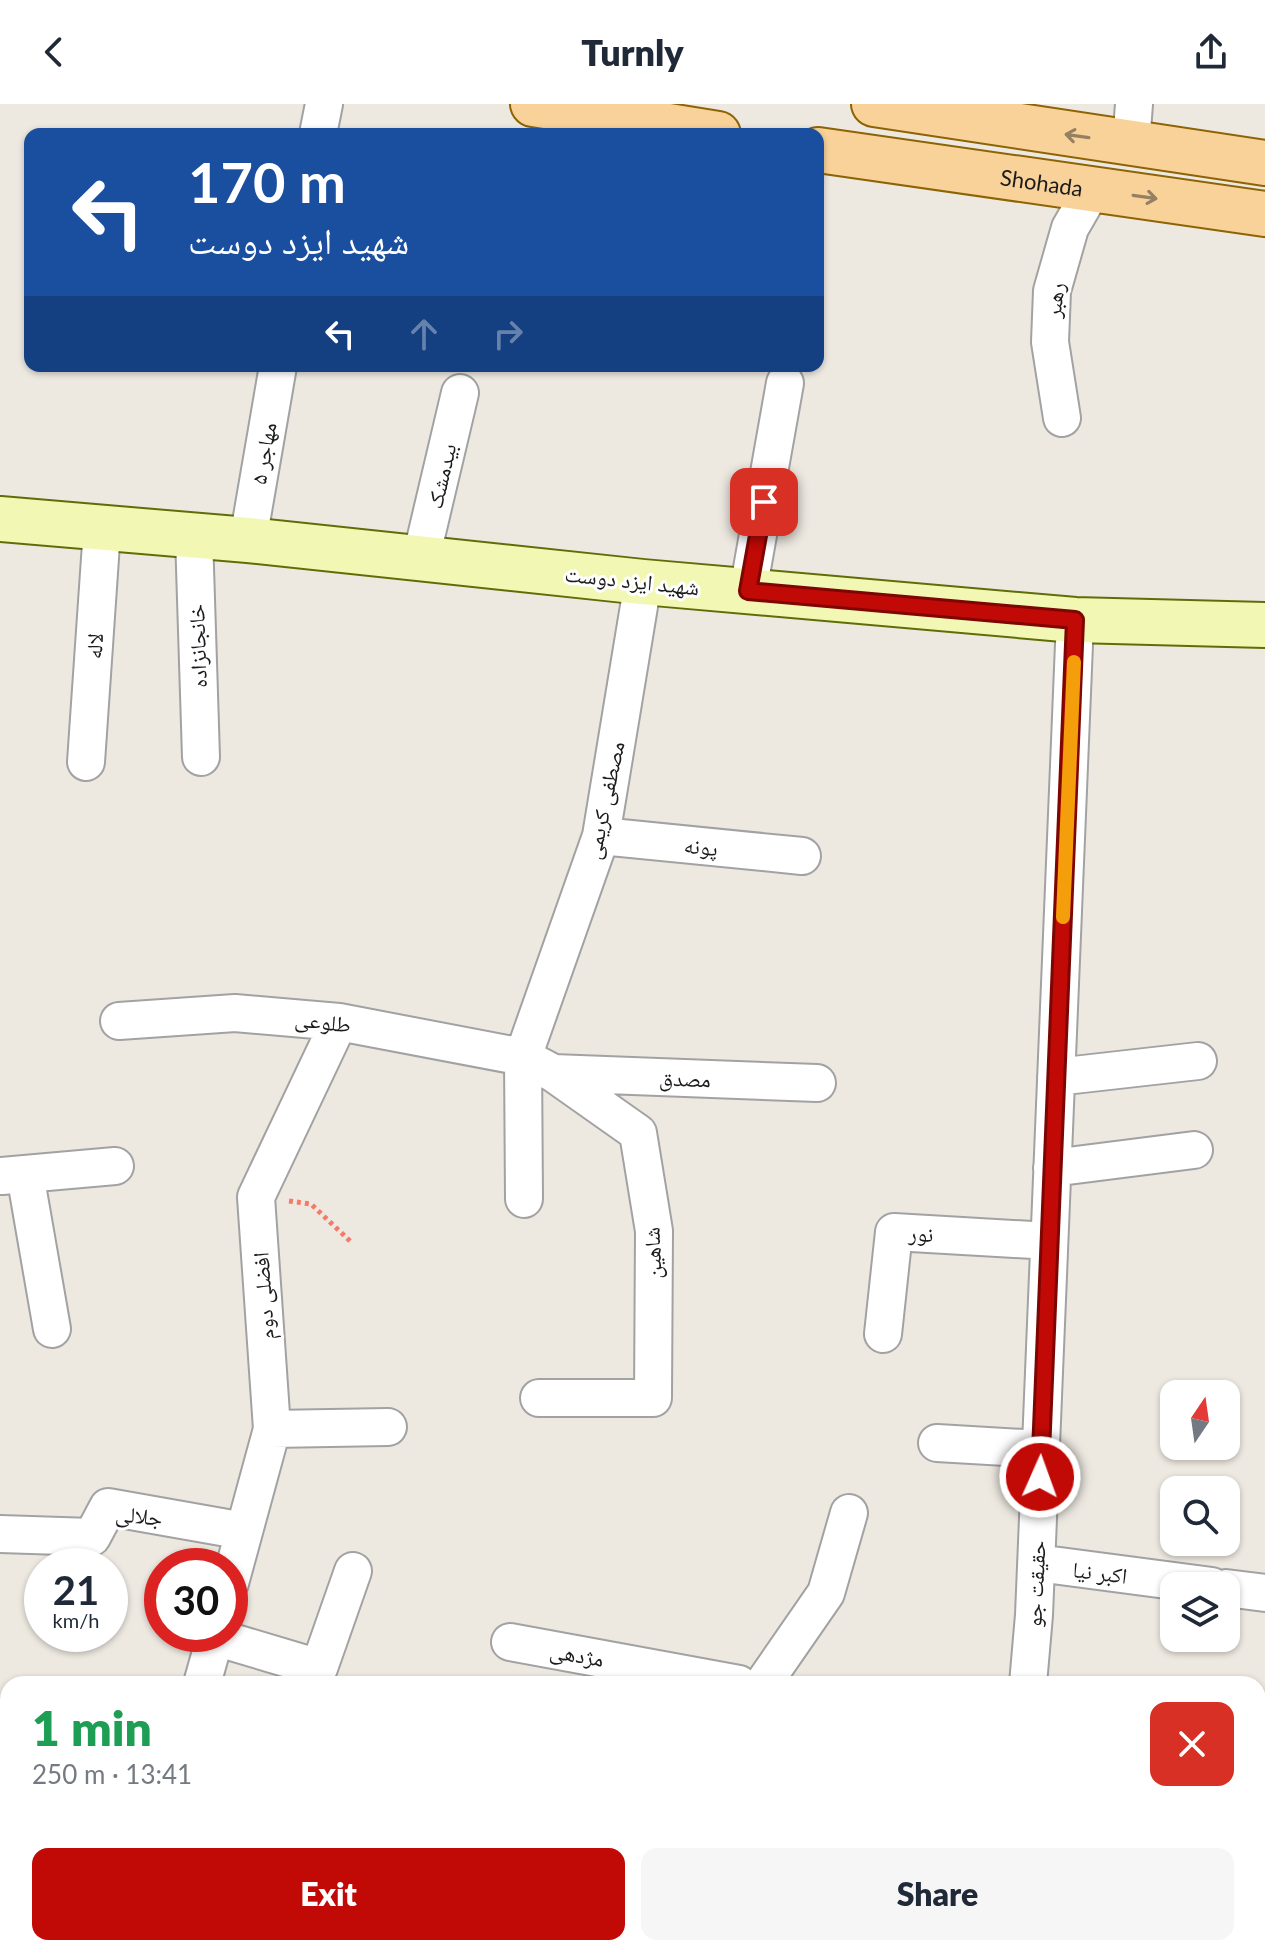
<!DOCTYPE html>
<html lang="en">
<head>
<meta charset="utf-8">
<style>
	body { margin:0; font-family:Lato,"Noto Naskh Arabic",sans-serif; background:#f6f6f7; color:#1f2937; height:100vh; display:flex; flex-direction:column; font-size:30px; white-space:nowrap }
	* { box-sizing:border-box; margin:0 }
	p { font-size:26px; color:#747a83 }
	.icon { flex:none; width:44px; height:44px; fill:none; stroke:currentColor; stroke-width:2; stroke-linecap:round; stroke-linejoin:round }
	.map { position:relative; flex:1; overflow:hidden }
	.details { position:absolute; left:0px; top:1572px; width:1266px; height:280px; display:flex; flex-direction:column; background:#fff; border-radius:24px 24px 0 0; box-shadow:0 2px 6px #0004 }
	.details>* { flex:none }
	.banner { position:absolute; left:24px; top:24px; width:800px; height:244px; border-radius:16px; box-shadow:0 2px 6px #0004; background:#1a4fa0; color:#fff; overflow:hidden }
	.needle { width:52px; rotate:13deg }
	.tools { position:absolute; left:1160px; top:1276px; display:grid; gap:16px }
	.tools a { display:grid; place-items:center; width:80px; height:80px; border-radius:16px; background:#fff; box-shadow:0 2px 6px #0004; font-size:40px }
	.speed { position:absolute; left:24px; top:1444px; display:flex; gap:16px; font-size:40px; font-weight:700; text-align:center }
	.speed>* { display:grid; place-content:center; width:104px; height:104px; border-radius:50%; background:#fff; box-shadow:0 2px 6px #0004; line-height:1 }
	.speed small { font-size:20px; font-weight:400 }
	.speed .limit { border:12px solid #d22; background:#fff; color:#111 }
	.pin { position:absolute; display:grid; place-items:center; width:68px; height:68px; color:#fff; margin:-34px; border-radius:16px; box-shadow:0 4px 12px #0006 }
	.me { position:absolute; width:88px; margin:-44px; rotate:2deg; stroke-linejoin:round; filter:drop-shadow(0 0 6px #0008) }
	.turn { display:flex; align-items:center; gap:28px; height:168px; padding:0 32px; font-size:36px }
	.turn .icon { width:104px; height:104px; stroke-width:2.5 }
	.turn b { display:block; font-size:56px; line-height:68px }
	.lanes { display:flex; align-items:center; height:76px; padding:0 32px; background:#0003; justify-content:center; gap:40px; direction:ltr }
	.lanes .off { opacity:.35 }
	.round { display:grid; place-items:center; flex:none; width:84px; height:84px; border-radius:16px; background:#f6f6f7 }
	.summary { display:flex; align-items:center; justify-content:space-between; height:136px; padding:0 32px }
	h1 { font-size:48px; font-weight:800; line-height:60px; color:#1e9e55 }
	.primary-button { display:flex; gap:16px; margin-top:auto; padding:16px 32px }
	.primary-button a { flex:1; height:92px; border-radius:16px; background:#c10905; color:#fff; font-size:32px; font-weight:800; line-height:92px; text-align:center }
	.primary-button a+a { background:#f6f6f7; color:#1f2937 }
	header { display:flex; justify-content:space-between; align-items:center; height:104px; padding:0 32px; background:#fff; font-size:36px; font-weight:800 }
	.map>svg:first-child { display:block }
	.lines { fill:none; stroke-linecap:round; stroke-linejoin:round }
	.minor-casing { stroke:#a2a2a2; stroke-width:40 }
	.secondary-casing { stroke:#606d07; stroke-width:48 }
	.primary-casing { stroke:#8e6304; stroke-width:48 }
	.path { stroke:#f57a69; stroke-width:5; stroke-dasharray:4 4; stroke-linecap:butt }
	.minor { stroke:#fff; stroke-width:36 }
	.secondary { stroke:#f2f7b4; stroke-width:44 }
	.primary { stroke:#f9d29a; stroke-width:44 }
	.oneway { stroke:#958061 }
	.route-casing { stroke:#7d0603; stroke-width:20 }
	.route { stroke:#c10905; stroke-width:14 }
	.slow { stroke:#f59e0b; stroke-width:14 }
	.labels { text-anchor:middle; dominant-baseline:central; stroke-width:6; stroke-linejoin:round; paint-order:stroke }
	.street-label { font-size:22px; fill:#1b1b1b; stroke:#fff }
</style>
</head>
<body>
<header><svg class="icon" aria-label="back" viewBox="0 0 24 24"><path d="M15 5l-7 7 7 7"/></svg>Turnly<svg class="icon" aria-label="share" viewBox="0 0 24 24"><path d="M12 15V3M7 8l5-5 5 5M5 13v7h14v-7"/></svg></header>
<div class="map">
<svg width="1265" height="1852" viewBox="0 0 1265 1852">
	<rect width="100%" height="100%" fill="#ede9e1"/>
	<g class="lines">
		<defs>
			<path id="minor" d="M318,30L324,0
				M1131,40L1134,0
				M1062,314L1050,238L1052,187L1070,124L1092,86
				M194,432L201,653
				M248,436L278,262
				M421,454L460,289
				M748,487L785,279
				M86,658L102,425
				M601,732L802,752
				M119,917L235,909L339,918L523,953L553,969L638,1029L654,1127L653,1294H539
				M553,969L817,979
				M1056,973L1198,957
				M1052,1064L1194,1046
				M25,1070L52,1225
				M2,1072L115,1062
				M524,1095L523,953L601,732L643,478
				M883,1230L894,1128L1049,1137
				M272,1325L388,1323
				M937,1339L1041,1345
				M0,1430L92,1433L108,1403L244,1427
				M1037,1459L1212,1482
				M230,1479L272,1325L256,1093L339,918
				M1226,1484L1265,1489
				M215,1533L319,1564L353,1467
				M510,1538L739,1580
				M202,1580L216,1530
				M763,1580L826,1489L849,1409
				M1028,1580L1034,1511L1075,516
				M1258,1733L1265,1734
				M1051,1844L1056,1852
				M144,1852L145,1844
				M325,1852L328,1844
				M546,1852L550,1844
				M737,1852L749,1844"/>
			<path id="secondary" d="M0,415L248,436L643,478L1075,516L1265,521"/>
			<g id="primary">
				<path d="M533,0L718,30"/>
				<path d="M874,0L1265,59"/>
				<path id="s1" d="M818,46L1265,110"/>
			</g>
		</defs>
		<use href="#minor" class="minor-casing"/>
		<use href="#secondary" class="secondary-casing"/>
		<use href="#primary" class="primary-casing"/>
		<path class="path" d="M289,1097L311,1100L351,1138"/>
		<use href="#minor" class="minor"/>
		<use href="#secondary" class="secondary"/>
		<use href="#primary" class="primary"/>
	</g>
	<defs><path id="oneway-shaft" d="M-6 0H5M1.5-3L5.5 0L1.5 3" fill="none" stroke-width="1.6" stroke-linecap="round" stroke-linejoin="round" transform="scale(2)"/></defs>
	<g class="oneway">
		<use href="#oneway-shaft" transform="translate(1077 32) rotate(-172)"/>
		<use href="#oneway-shaft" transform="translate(1145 93) rotate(8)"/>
	</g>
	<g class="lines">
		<defs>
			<path id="route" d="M764,398L748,487L1075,516L1040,1373"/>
		</defs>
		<use href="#route" class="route-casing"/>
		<use href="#route" class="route"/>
		<path class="slow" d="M1063,813L1074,558"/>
	</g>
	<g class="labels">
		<g class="street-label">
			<text stroke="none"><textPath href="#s1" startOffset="226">Shohada</textPath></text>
			<text transform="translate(1054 196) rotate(-83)">رهبر</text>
			<text transform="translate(263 349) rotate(-80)">مهاجر ۵</text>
			<text transform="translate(441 372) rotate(-77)">بیدمشک</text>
			<text transform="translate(632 476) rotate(6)">شهید ایزد دوست</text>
			<text transform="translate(94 542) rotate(-86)">لاله</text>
			<text transform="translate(197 542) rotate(-92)">خانجانزاده</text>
			<text transform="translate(604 696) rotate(-78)">مصطفی کریمی</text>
			<text transform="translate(701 742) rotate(6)">پونه</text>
			<text transform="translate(323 917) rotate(7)">طلوعی</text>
			<text transform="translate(685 974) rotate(2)">مصدق</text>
			<text transform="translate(921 1129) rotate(3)">نور</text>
			<text transform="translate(652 1149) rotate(-92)">شاهین</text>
			<text transform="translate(263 1192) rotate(-94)">افضلی دوم</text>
			<text transform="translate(139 1411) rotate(6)">جلالی</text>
			<text transform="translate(1100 1468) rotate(7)">اکبر نیا</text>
			<text transform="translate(1035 1480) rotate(-87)">حقیقت جو</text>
			<text transform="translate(577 1550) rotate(10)">مژدهی</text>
		</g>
	</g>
</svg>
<div class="tools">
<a><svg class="needle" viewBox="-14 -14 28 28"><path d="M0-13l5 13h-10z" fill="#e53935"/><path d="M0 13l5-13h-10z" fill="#747a83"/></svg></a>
<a><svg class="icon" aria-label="search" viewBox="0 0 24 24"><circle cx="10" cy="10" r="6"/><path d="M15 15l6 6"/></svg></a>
<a><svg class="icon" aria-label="layers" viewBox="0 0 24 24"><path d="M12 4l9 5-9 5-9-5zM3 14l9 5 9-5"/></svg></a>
</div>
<div class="speed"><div>21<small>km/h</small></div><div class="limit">30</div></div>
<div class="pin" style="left:764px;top:398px;background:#d93025"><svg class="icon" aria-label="arrive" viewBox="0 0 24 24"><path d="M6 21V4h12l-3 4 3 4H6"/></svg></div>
<svg class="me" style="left:1040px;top:1373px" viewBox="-20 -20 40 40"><circle r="17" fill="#c10905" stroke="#fff" stroke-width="3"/><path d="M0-11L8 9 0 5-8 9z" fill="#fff"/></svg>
<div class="banner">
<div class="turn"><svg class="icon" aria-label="left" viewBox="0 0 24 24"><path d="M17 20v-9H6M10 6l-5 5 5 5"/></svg><div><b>170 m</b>شهید ایزد دوست</div></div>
<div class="lanes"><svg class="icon" aria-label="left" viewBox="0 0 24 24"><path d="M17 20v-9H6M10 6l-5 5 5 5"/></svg><svg class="icon off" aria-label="ahead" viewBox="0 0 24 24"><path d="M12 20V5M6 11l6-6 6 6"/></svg><svg class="icon off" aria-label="right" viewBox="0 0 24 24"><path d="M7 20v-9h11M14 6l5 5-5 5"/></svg></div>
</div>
<section class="details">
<div class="summary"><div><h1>1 min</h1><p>250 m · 13:41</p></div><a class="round" style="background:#d93025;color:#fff"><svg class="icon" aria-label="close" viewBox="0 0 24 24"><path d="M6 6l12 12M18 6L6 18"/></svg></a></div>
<div class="primary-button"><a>Exit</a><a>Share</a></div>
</section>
</div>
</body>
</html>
